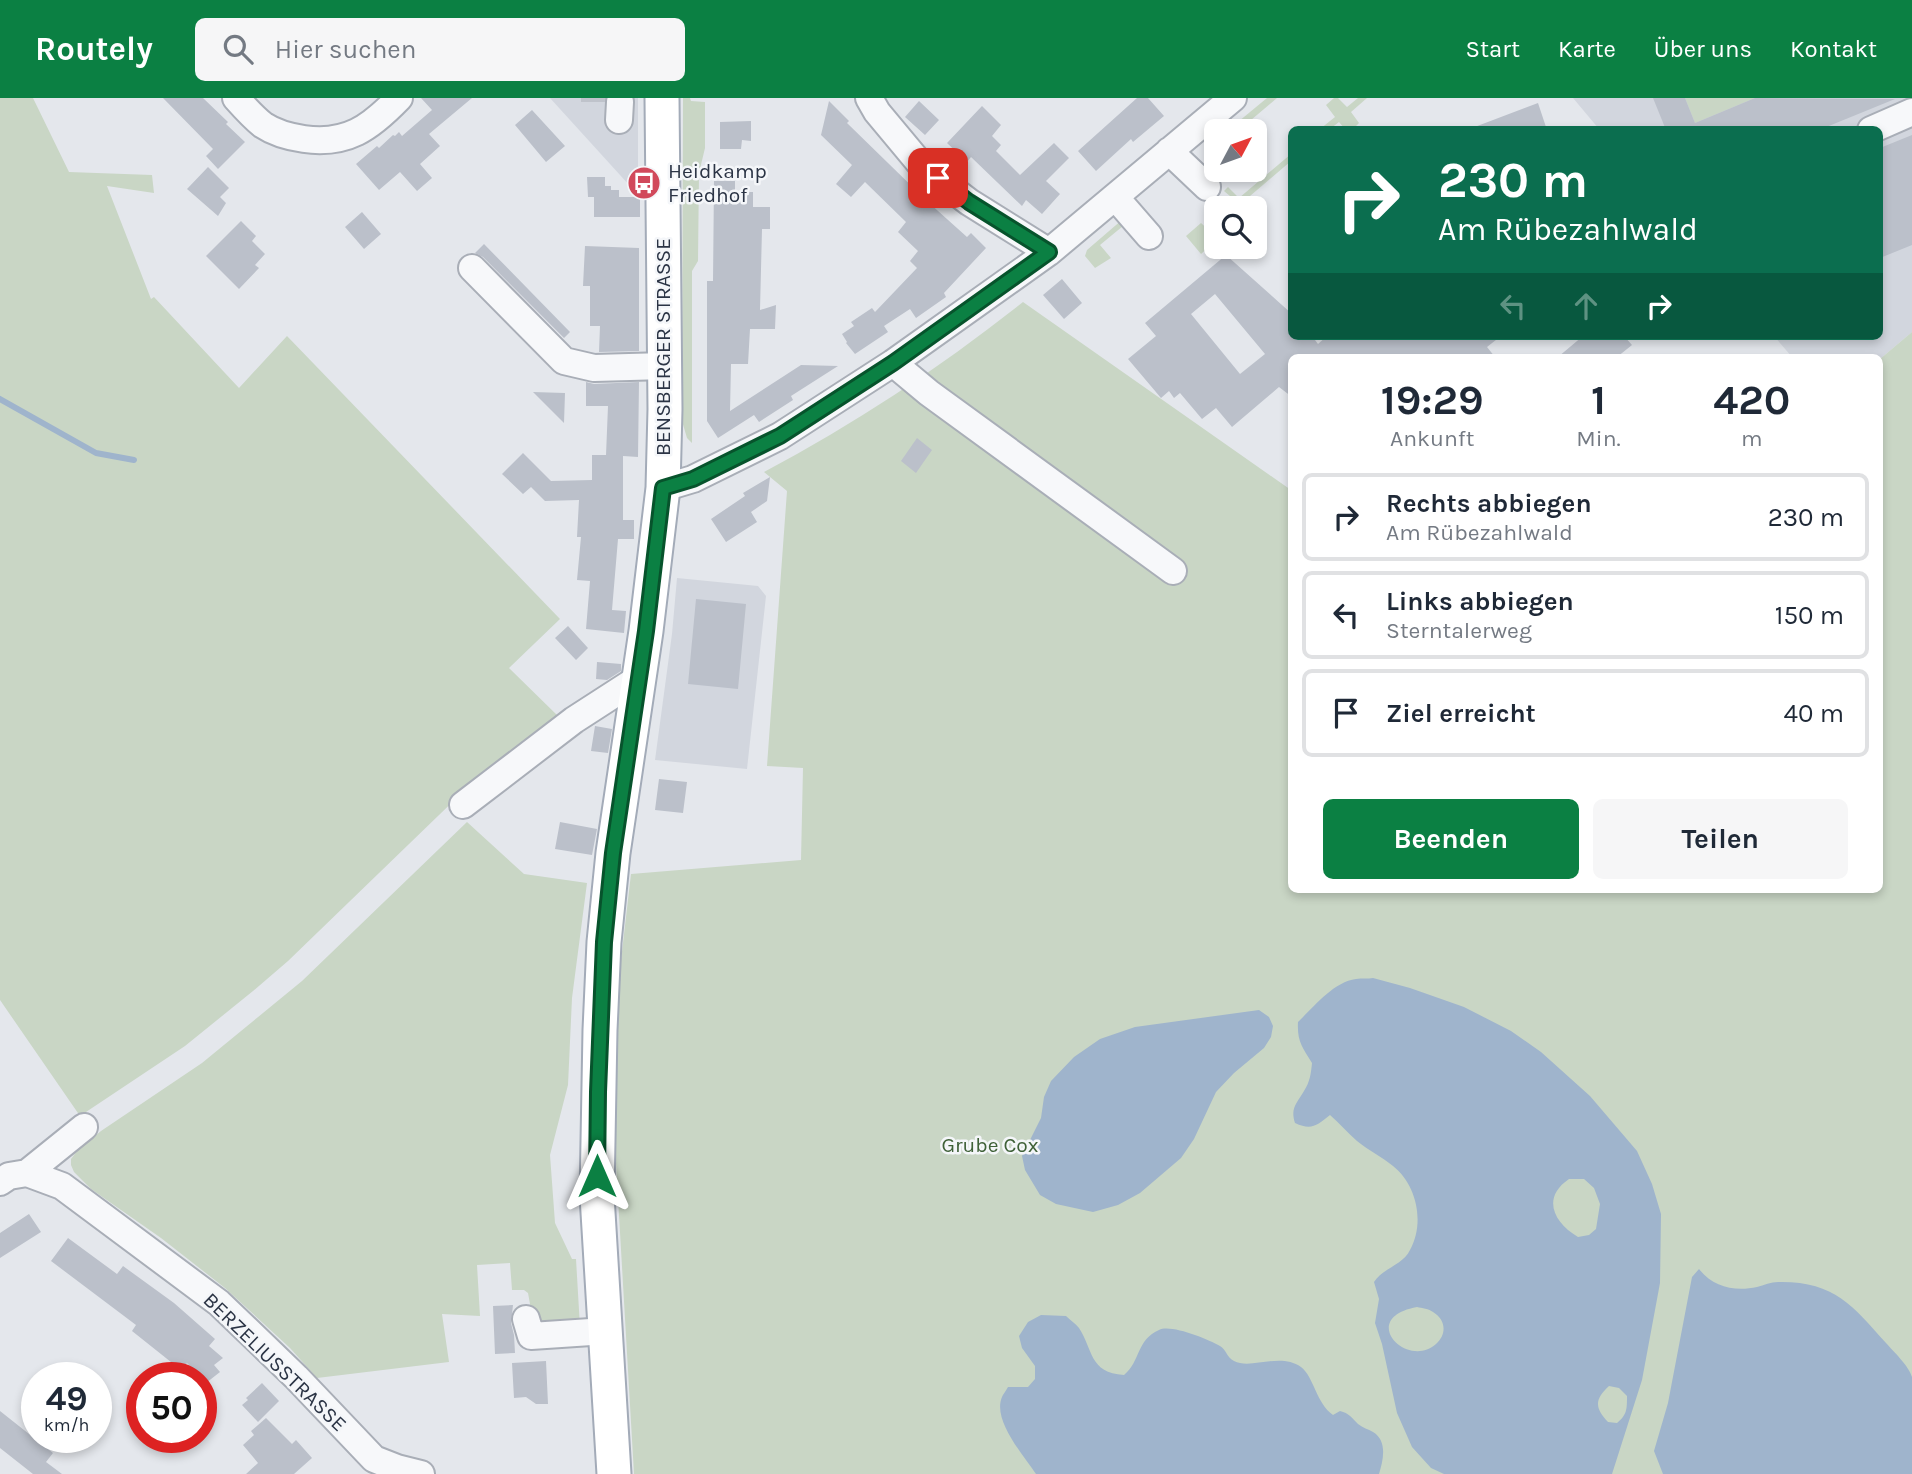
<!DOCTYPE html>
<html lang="de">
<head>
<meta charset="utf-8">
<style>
	body { margin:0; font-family:Karla,sans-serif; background:#f6f6f7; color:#1f2937; height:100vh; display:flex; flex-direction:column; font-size:26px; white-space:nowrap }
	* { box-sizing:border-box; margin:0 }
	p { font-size:23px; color:#747a83 }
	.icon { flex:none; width:38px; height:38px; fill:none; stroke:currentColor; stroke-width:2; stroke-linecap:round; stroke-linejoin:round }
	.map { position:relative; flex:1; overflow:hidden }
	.details { position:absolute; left:1288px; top:256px; width:595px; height:539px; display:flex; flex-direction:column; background:#fff; border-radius:10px; box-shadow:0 4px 10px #0003 }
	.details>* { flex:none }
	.guide { position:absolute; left:1288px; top:28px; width:595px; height:214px; border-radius:10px; box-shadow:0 4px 10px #0003; background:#0b6e4f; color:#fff; overflow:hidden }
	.needle { width:46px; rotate:49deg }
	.controls { position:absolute; left:1204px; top:21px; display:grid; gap:14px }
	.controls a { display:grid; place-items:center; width:63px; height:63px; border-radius:10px; background:#fff; box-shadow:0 4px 10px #0003; font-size:35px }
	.speed { position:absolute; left:21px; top:1264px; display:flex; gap:14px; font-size:35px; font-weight:700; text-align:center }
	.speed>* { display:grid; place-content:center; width:91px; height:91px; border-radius:50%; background:#fff; box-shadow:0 4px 10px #0003; line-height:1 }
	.speed small { font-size:18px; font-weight:400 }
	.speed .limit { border:10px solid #d22; background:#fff; color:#111 }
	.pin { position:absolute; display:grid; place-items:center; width:60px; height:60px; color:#fff; margin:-30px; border-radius:14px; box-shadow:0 4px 10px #0006 }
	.me { position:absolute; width:77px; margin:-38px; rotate:0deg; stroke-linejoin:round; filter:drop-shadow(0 0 5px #0008) }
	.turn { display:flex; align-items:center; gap:24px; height:147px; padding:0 35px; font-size:32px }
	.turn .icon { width:91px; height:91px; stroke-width:2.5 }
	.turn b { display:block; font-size:49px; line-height:60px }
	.lanes { display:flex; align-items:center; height:66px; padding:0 35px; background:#0003; justify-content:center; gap:35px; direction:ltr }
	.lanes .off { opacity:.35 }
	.eta { display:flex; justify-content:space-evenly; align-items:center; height:119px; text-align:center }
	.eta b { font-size:42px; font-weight:700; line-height:49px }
	.action { display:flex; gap:14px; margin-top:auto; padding:14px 35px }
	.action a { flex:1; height:80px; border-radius:10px; background:#0b8043; color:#fff; font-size:28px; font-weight:700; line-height:80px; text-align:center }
	.action a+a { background:#f6f6f7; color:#1f2937 }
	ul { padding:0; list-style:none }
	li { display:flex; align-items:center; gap:21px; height:88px; margin:0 14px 10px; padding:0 21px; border:4px solid #e0e1e3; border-radius:10px }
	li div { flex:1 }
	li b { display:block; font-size:26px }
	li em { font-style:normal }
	header { display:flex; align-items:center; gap:42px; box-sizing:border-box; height:98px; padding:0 35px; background:#0b8043; color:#fff }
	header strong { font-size:33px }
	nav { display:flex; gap:38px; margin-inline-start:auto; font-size:24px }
	.search { width:490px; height:63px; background:#f6f6f7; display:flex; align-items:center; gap:18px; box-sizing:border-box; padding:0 24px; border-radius:10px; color:#747a83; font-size:26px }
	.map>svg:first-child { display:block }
	.built { fill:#d2d6de }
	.green { fill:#c9d6c5 }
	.water { fill:#9fb4cc; fill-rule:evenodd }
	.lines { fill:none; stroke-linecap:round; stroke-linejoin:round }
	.stream { stroke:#9fb4cc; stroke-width:6 }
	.building { fill:#bbc0ca; fill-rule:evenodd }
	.minor-tunnel { stroke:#bfc3cb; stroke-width:26; stroke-dasharray:26 13; stroke-linecap:butt }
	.minor-casing { stroke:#a9aeb7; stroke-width:30 }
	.major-casing { stroke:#a3abb8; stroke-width:37 }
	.minor { stroke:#f7f8fa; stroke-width:26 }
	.major { stroke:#fff; stroke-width:33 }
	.route-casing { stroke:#07532c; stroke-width:18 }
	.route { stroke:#0b8043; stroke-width:12 }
	.labels { text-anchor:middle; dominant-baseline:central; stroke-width:5; stroke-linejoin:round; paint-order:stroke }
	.poi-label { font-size:21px; fill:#2b3445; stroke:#f4f6f9; text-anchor:start }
	.street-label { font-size:21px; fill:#2b3445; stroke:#f4f6f9 }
	.park-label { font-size:21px; fill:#3f6138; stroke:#f4f6f9 }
</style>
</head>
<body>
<header>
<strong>Routely</strong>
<div class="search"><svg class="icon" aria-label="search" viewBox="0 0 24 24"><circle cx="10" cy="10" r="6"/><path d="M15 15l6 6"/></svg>Hier suchen</div>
<nav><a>Start</a><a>Karte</a><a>Über uns</a><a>Kontakt</a></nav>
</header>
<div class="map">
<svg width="1912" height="1376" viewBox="0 0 1912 1376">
	<rect width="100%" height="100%" fill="#e4e7ec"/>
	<path class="built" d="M550,0H638V84L640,99Z
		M1573,0H1912V234L1880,261V259H1792L1774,238H1880V32L1599,31Z
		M677,480L758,488L766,498L747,671L655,662L672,536Z"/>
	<path class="green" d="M0,0H33L69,74L152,77L154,95L107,88L151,201L154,199L239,290L287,238L560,521L509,570L559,619L469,688L288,863L253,893L185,948L80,1018L0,902Z
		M683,0H690L691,3L705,4V50L699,75L698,163L692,173V345L687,340L682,323Z
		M1267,0H1277L1238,33H1227Z
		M1334,0H1338L1347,9L1358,0H1367L1351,14L1359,25L1353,31H1345L1339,24L1330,31H1320L1335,19L1326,7Z
		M1685,0H1755L1695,25Z
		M1291,56V63L1250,98L1260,109L1255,113V110H1252L1253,108L1245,98L1237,104L1224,93L1228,89L1239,100Z
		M1123,121L1137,138L1134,140L1123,128L1100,147L1111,160L1095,170L1085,158L1087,152Z
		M1201,125L1216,139V142L1201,156L1186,138Z
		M1023,204L1291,392L1292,791H1880V261L1912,234V1376H634L612,996L613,931L631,776L801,762L803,670L767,668L787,393L764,374C856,325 941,269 1023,204Z
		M467,724L524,776L587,785L572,900L568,987L550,1057L555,1125L572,1161H576L580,1229L547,1231L532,1217L528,1195L524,1192H512L510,1165L477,1167L480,1218L442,1216L449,1264L317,1280L290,1250L225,1190L161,1140L91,1091L74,1074L71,1067V1061L77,1053L101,1033L202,965L302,883Z"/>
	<path class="water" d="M1373,880L1410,890L1464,909L1511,933L1541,954L1590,998L1637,1053L1652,1086L1661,1116L1660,1185L1642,1282L1612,1376H1444L1431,1370L1412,1349L1397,1315L1382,1246L1375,1225L1379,1201L1374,1184C1383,1170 1403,1167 1410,1152C1425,1125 1417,1087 1393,1068C1382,1059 1368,1052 1357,1043C1348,1035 1339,1025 1330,1017C1317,1027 1312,1033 1295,1025C1290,1010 1297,1005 1304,993C1310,984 1311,975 1312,965C1302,949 1297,943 1298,924C1314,909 1333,884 1356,881C1362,880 1368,881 1373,880ZM1569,1081H1584L1594,1090L1600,1106L1596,1131L1589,1137L1578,1139C1554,1125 1541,1100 1569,1081ZM1417,1209C1422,1210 1429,1211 1433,1214C1446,1222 1447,1236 1436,1246C1407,1272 1357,1220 1417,1209ZM1609,1288L1619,1290L1627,1298C1627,1311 1627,1317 1617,1325L1608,1324C1595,1310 1594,1302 1609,1288Z
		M1259,912L1269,919L1273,928L1271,939L1264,950L1234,975L1216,994L1194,1041L1181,1060L1140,1095L1118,1107L1093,1114L1056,1106L1040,1097L1025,1072L1022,1058L1041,1020L1044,999L1051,983L1074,959L1100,941L1135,929Z
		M1699,1171C1713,1189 1735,1194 1757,1189C1764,1187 1771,1184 1778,1184C1834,1183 1852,1207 1886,1245C1893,1253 1909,1268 1912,1279C1912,1286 1912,1298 1912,1306C1912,1329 1912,1353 1912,1376H1663L1654,1353L1668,1305L1692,1179Z
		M1041,1217L1066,1218C1070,1222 1076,1226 1079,1230C1093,1251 1089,1275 1124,1277C1141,1263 1136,1242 1159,1232C1171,1226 1207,1241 1220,1248C1226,1251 1227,1260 1234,1263C1251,1272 1280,1254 1301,1269C1314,1279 1316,1305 1333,1317L1340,1313C1349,1315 1352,1320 1358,1326C1363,1330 1368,1331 1373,1334C1388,1343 1383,1363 1379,1376H1036C1024,1358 992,1322 1002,1299C1003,1296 1006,1293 1008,1289H1028L1035,1281V1268L1022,1250L1019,1238L1028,1224Z"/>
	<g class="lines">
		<path class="stream" d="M0,301L96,355L134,362"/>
	</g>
	<path class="building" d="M163,0H203L228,24L226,26L245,44L218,71L206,58L213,51Z
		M421,0H472L429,36L440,48L420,66L432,80L417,93L400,74L379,92L356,66L377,48L379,50L393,37L395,38L399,34L402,38L432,12Z
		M1137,0H1148L1164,18L1133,44L1131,41L1096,73L1078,53Z
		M1653,0H1685L1695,25L1755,0L1895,1L1819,32H1666Z
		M829,3L849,23L847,25L928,104L967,139L971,135L986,150L944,195L946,199L916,220L910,211L884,228L888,234L855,256L846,245L847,244L842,236L854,228L851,224L872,210L875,214L917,170L910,163L918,153L898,134L906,124L865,84L851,99L836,86L852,67L821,37Z
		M919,3L939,22L925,37L905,19Z
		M1538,5L1547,32H1472V30Z
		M982,8L1001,27L992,38L1001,47L996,53L1020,77L1054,45L1069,60L1046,83L1060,96L1042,116L1026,102L1022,108L971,59L967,64L947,45Z
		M532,12L565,48L546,64L515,27Z
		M751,23V43L742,42L741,51H720V24Z
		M1912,37V147L1880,160V50Z
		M208,69L229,90L220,99L226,105L218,118L187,91Z
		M587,79H605V88H611V92H619V99H640V119H594V99H588Z
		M714,83H735V94H753V109H770V131H762L760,212L776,207L775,231H750L748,266H731L730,313L801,267L838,268L791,298L793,302L759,324L754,317L718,340L707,323V183H713Z
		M362,114L381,136L364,151L345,129Z
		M241,123L256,138L252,143L265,156L255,167L259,170L239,191L206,158Z
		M484,146L570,234L564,240L483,159L475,155Z
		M585,148L639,150V253L599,254L600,228H590V188H583Z
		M1226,157L1292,216V238H1312L1318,246L1327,238H1501L1487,249L1495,259H1292V299L1279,289L1232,329L1216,310L1202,321L1180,295L1174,300L1169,293L1161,300L1128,261L1156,238L1145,225ZM1215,196L1265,256L1240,276L1191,216Z
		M1062,181L1082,205L1064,221L1043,197Z
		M1583,238H1624L1632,247L1617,259H1558Z
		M586,284L594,286L639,284L638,359L623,358V422H634V441H618L612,512L626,513L624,535L586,531L590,483L577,482L581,439H577L579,402L545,403L531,389L523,396L502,376L523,355L551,383L592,382V357H606L608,308H586Z
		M533,294L565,295L564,325Z
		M917,340L932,352L916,375L901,363Z
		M770,379L767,403L751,414L757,424L726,444L711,421L745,398L743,395Z
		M696,501L746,506L738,591L688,586Z
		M568,528L588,550L576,562L555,540Z
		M597,564L621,566V573L607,582L596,581Z
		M595,628L612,631L608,655L591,653Z
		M659,681L687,684L683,715L655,712Z
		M560,724L597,731L592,757L555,751Z
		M29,1116L41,1134L0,1160V1135Z
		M68,1140L117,1176L123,1168L174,1205L215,1241L209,1248L223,1260L214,1267L220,1274L206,1285L187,1265L181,1272L132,1233L136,1227L51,1163Z
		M513,1207L511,1225L514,1237L515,1255L495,1256L493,1208Z
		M546,1263L548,1306H536L526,1299L514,1300L512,1265Z
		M262,1285L279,1303L258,1324L242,1307L248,1302L246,1300Z
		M0,1313L53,1355L46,1364L62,1376H33L0,1350Z
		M266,1320L292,1346L296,1342L312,1360L294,1376H246L258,1365L243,1347L254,1337L251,1333Z"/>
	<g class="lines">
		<path class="minor-tunnel" d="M594,0V4"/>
		<defs>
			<path id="minor" d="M236,0C244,9 253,19 263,27C275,35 290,39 304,41C347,47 370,30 399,0
				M869,0L877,14L922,68L969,104L1049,154
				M619,22L620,4
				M1871,32L1912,14
				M1169,53L1207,89
				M1116,100L1149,138
				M472,170L564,263L594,270L665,268
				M893,265L929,295L1173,473
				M663,390L693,381L780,338L893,265L1049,154L1233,0
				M463,707L574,622L639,580
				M27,1075L62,1088L219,1205L296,1279L374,1361L397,1370L421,1376
				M0,1084L9,1078L27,1075L84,1029
				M526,1221L531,1238L606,1233"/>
			<path id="major" d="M614,1376L597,1098L600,932L604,844L613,755L646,533L663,390L665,311L662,0"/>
		</defs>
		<use href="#minor" class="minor-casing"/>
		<use href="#major" class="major-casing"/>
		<use href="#minor" class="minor"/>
		<use href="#major" class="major"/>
	</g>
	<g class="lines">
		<defs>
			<path id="route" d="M597,1078L598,994L604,844L613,755L646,533L663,390L693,381L780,338L893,265L1049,154L969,104L938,80"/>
		</defs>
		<use href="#route" class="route-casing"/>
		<use href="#route" class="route"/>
	</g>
	<defs>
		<symbol id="bus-disc" viewBox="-11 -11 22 22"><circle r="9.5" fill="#d1495b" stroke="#f4f6f9"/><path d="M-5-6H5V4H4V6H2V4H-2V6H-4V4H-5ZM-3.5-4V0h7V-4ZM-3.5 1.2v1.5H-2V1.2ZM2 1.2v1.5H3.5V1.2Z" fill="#fff"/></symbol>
	</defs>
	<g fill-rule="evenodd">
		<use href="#bus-disc" x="625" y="66" width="38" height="38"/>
	</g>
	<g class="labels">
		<g class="poi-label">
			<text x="668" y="73">Heidkamp<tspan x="668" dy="24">Friedhof</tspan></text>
		</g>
		<g class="street-label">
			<text transform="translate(663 249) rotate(-90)">BENSBERGER STRASSE</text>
			<text transform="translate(275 1264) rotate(44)">BERZELIUSSTRASSE</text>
		</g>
		<g class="park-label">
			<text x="990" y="1047">Grube Cox</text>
		</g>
	</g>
</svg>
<div class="controls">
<a><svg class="needle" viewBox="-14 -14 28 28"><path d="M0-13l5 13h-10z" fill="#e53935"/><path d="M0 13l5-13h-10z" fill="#747a83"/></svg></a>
<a><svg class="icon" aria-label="search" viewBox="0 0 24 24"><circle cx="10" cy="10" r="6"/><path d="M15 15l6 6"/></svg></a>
</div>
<div class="speed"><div>49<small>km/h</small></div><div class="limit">50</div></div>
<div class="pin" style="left:938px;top:80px;background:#d93025"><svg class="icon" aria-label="arrive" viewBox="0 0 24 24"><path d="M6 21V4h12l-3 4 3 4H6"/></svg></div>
<svg class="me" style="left:597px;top:1078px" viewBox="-20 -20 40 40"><path d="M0-17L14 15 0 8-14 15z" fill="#0b8043" stroke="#fff" stroke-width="4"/></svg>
<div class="guide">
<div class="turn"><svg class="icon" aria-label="right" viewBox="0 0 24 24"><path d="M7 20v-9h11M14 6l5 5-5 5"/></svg><div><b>230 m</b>Am Rübezahlwald</div></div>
<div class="lanes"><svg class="icon off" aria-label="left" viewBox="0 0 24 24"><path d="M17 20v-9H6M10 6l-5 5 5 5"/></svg><svg class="icon off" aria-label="ahead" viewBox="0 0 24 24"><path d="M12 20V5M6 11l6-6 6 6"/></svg><svg class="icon" aria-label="right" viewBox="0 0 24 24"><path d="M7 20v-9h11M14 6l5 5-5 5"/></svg></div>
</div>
<section class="details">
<div class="eta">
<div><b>19:29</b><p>Ankunft</p></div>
<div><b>1</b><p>Min.</p></div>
<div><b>420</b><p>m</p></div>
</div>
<ul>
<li><svg class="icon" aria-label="right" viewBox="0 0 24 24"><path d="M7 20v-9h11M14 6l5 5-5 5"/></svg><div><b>Rechts abbiegen</b><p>Am Rübezahlwald</p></div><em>230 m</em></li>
<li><svg class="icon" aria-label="left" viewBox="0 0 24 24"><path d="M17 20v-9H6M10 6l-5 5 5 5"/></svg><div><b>Links abbiegen</b><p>Sterntalerweg</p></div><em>150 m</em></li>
<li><svg class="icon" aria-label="arrive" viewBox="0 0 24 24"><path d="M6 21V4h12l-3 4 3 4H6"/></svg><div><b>Ziel erreicht</b></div><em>40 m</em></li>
</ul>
<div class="action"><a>Beenden</a><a>Teilen</a></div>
</section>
</div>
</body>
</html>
